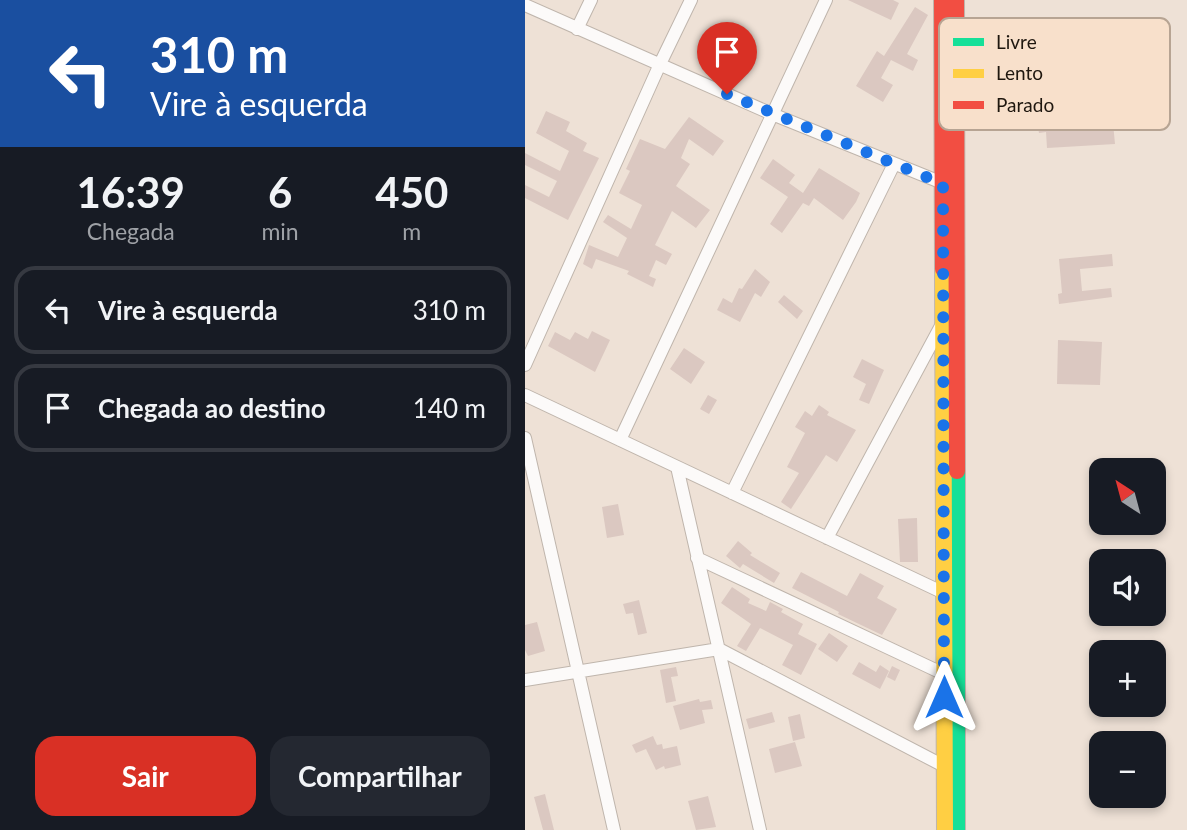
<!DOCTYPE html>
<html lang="pt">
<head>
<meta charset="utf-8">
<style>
	body { margin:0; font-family:Lato,sans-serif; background:#242831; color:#f1f3f6; height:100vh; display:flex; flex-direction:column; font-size:26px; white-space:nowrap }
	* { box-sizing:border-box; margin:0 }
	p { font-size:23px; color:#9ea1a6 }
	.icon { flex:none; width:38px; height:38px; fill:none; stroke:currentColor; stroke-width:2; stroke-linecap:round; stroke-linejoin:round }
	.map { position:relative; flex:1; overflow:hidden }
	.panel { display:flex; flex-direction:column; background:#171b24; width:525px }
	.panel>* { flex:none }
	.guide { background:#1a4fa0; color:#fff; overflow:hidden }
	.needle { width:46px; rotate:324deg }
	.fabs { position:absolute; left:564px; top:458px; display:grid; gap:14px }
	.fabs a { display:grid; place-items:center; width:77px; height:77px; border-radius:14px; background:#171b24; box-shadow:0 4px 10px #0003; font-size:35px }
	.pin { position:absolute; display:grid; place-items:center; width:60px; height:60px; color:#fff; margin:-72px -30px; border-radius:50% 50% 50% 0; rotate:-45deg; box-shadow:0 0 7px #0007 }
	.pin .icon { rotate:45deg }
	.me { position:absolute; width:77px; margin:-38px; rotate:0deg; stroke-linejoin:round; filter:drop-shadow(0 0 5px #0008) }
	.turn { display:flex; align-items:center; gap:24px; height:147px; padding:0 35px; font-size:32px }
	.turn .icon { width:91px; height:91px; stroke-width:2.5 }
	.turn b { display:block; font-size:49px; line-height:60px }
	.eta { display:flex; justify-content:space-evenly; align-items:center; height:119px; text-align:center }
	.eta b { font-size:42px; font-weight:700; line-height:49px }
	.action { display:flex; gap:14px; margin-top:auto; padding:14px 35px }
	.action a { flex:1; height:80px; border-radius:21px; background:#d93025; color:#fff; font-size:28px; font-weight:700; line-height:80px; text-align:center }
	.action a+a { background:#242831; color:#f1f3f6 }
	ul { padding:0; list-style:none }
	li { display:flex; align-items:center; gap:21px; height:88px; margin:0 14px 10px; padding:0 21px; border:4px solid #363941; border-radius:21px }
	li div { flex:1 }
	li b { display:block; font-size:26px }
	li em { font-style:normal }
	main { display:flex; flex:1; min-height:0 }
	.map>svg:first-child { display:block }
	.building { fill:#dbc8c1 }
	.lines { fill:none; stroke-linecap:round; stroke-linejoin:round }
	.street-casing { stroke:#bfb5ac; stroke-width:14 }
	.fast-casing { stroke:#bfb5ac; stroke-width:18 }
	.slow-casing { stroke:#bfb5ac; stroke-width:18 }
	.jam-casing { stroke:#bfb5ac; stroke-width:18 }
	.street { stroke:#fcfaf9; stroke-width:12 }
	.fast { stroke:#16e098; stroke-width:16 }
	.slow { stroke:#ffcf43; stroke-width:16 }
	.jam { stroke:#f24e42; stroke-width:16 }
	.route { stroke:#1a73e8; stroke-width:12; stroke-dasharray:0 21.6 }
	.key { fill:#f8e0cb; stroke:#b7a493; stroke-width:2 }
	.key-label { font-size:19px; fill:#1f170f }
</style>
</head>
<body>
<main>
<section class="panel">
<div class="guide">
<div class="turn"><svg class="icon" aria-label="left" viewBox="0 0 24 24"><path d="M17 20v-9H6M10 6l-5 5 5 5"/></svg><div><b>310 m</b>Vire à esquerda</div></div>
</div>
<div class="eta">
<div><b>16:39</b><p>Chegada</p></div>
<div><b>6</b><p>min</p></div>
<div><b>450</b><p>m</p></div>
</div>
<ul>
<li><svg class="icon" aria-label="left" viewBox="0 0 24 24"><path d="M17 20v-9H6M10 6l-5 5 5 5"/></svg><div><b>Vire à esquerda</b></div><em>310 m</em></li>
<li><svg class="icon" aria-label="arrive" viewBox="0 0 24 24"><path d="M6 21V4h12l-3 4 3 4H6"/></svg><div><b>Chegada ao destino</b></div><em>140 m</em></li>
</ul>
<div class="action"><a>Sair</a><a>Compartilhar</a></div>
</section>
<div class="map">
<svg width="662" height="830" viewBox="0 0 662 830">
	<rect width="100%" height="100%" fill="#eee1d6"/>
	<path class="building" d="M323,0H368L374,3L366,20Z
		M390,7L403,15L382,54L393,60L388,71L366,60L356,78L368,85L358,102L331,86L352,51L359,56Z
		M644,63L646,83L607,87L606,67Z
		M583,70L590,144L522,148L521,132L514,133L512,123L560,118L556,73Z
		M21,111L45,122L41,131L62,143L58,151L74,158L43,220L0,198V185L24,197L32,181L0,165V153L35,171L44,151L11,133Z
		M164,117L199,141L188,156L164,139L156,158L165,164L151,186L185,210L171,228L147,211L130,245L147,254L141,265L131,260L124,276L131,279L128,287L102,274L104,271L71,259L67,269L58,264L64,245L93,257L102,238L78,222L83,215L106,229L117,205L94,193L105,171L101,169L115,139L140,149Z
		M248,159L270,175L264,183L278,193L294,168L335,193L331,202L318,220L289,198L284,206L278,203L257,233L245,224L263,197L235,178Z
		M587,254L588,266L555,269L557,291L586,288L587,297L534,304L533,294L537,293L534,259Z
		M230,269L245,282L236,297L230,293L215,322L192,310L198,298L207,303L214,288L217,289Z
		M259,295L278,311L272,319L253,302Z
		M67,331L85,340L70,372L23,346L30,332L45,340L50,332L63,339Z
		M533,340L577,342L575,385L532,384Z
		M159,348L180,362L166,384L145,369Z
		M337,359L359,370L344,404L334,400L341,384L328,377Z
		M183,395L192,400L184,414L175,409Z
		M294,405L304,412L302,415L331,430L312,462L301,455L266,509L256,502L274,473L262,467L280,433L270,427L280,411L287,416Z
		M93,504L99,535L82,538L77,507Z
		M392,518L393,562H375L373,519Z
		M213,541L227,553L225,555L255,573L249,583L218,564L215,568L201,556Z
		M276,572L322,596L335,573L359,586L352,598L372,609L357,635L313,614L314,612L267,588Z
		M207,587L225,599L223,603L241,611L245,602L258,609L256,612L278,624L273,634L292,644L276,675L257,665L268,645L235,628L221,651L212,646L226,624L196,603Z
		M114,600L122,633L113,635L108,613L101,614L98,604Z
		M12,622L20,651L3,656L0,650V625Z
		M304,633L323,646L312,662L293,649Z
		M334,662L351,672L355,665L364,671L355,689L327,674Z
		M367,666L375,670L370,681L362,677Z
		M151,667L153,676L146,677L151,701L141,703L135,670Z
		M174,699L175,702L186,700L188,709L177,710L180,723L155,730L148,706Z
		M247,712L250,722L224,729L221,719Z
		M275,714L280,738L268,741L263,717Z
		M128,736L132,745L137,744L138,749L152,746L156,765L140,769L139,766L131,770L121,749L111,753L107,745Z
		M270,742L277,766L250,773L244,749Z
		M20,794L29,830H18L9,797Z
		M183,796L191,827L171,830L163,801Z"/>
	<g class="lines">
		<defs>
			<path id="street" d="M0,5L247,114L425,186
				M52,29L66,0
				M0,365L135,64L166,0
				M0,395L419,593
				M0,438L89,830
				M95,440L301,0
				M152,467L235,830
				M207,493L369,164
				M302,538L418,322
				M172,558L419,674
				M0,680L194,649L419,766"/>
			<path id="fast" d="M432,471V830"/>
			<path id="slow" d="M418,269L420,830"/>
			<path id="jam" d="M417,0L418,269
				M431,0L432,471"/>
		</defs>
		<use href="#street" class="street-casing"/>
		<use href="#fast" class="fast-casing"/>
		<use href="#slow" class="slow-casing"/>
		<use href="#jam" class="jam-casing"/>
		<use href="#street" class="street"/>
		<use href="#fast" class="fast"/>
		<use href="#slow" class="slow"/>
		<use href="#jam" class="jam"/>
	</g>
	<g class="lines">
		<path class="route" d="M202,94L418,184L419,697"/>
	</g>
	<rect x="414" y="18" width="231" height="112" rx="10" class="key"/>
	<rect x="428" y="38" width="31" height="8" fill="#16e098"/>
	<rect x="428" y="69" width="31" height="9" fill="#ffcf43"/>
	<rect x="428" y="101" width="31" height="8" fill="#f24e42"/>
	<g class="key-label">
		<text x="471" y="49">Livre</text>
		<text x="471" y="80">Lento</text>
		<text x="471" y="112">Parado</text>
	</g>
</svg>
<div class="fabs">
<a><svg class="needle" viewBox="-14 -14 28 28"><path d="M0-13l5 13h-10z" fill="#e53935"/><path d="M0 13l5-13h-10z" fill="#9ea1a6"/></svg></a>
<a><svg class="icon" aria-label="sound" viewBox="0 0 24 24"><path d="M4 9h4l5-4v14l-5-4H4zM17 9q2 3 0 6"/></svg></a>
<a>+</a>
<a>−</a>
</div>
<div class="pin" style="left:202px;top:94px;background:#d93025"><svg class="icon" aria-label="arrive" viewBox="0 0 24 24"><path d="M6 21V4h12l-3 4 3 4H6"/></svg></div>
<svg class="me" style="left:419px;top:697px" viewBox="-20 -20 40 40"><path d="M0-17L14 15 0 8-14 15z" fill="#1a73e8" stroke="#fff" stroke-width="4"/></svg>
</div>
</main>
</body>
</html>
